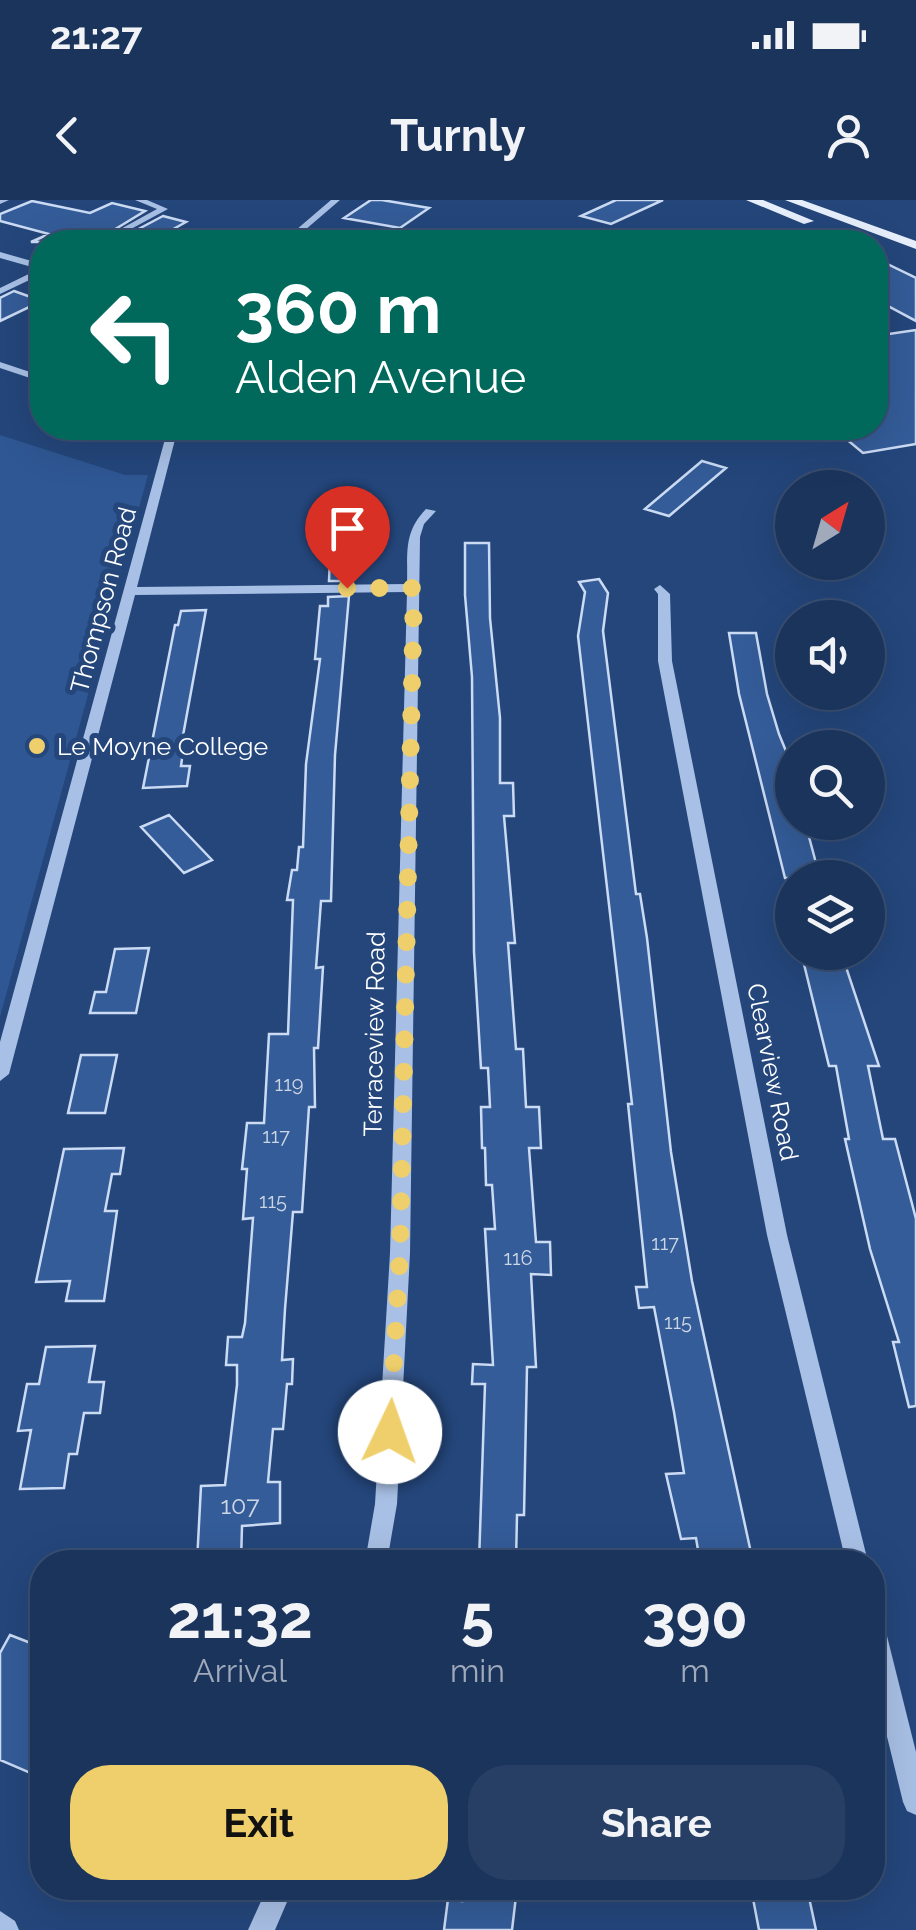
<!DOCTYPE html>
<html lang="en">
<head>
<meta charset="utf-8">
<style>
	body { margin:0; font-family:Raleway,sans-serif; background:#283f65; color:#f1f3f6; height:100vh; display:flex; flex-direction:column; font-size:38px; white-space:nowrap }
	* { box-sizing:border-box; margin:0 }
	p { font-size:32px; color:#a0aabb }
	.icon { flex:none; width:55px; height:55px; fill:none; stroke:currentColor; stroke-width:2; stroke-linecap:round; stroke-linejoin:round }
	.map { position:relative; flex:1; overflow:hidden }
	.side { position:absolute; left:30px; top:1350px; width:855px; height:350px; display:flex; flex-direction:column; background:#1b345c; border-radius:40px; box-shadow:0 10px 40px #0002,0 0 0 2px #394f72 }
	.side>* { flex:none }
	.top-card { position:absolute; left:30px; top:30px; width:858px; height:210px; border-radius:40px; box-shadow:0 10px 40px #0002,0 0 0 2px #394f72; background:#00695c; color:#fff; overflow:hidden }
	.needle { width:65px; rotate:37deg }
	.tools { position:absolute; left:775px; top:270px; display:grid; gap:20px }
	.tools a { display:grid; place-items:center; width:110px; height:110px; border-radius:50%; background:#1b345c; box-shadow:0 10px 40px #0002,0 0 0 2px #394f72; font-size:50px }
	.pin { position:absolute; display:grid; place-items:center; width:85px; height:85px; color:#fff; margin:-102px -42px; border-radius:50% 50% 50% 0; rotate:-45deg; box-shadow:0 0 10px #0007 }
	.pin .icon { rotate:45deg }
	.me { position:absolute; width:110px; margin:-55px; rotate:3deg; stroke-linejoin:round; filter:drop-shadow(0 0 8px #0008) }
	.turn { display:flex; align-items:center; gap:35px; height:210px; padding:0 40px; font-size:45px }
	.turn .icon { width:130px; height:130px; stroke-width:2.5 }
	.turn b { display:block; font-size:70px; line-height:85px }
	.eta { display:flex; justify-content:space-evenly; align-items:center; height:170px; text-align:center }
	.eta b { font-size:60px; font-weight:700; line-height:70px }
	.button { display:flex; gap:20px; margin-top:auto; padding:20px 40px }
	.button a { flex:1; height:115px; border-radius:40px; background:#efcf6c; color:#111; font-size:40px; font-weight:700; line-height:115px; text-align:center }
	.button a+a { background:#283f65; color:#f1f3f6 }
	.status { display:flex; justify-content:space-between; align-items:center; height:70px; padding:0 50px; background:#1b345c; direction:ltr }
	.status svg { height:28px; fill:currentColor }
	header { display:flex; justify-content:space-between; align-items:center; height:130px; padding:0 40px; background:#1b345c; font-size:45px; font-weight:700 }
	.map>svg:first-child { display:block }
	.green { fill:#2f5793 }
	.building { fill:#345c98; stroke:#cbdbf4; stroke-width:2.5 }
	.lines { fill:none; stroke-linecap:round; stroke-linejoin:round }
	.minor { fill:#a8c0e5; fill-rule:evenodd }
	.major { fill:#e8effc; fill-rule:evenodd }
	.route { stroke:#efcf6c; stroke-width:18; stroke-dasharray:0 32.4 }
	.poi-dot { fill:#efcf6c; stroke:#24467b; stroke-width:4 }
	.labels { text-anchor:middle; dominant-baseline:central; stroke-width:10; stroke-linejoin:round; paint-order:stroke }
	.number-label { font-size:20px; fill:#ccd6e5 }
	.street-label { font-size:25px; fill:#fff; stroke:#24467b }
	.poi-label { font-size:25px; fill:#fff; stroke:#24467b; text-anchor:start }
	.near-number-label { font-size:25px; fill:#ccd6e5 }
</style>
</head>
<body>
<div class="status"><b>21:27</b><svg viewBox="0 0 49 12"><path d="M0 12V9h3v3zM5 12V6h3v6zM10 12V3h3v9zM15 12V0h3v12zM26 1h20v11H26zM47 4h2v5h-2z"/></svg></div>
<header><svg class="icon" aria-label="back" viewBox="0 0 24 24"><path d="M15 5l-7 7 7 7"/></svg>Turnly<svg class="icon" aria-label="person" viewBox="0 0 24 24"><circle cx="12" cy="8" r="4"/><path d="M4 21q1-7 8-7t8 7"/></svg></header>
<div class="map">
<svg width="916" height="1730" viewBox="0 0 916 1730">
	<rect width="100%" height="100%" fill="#24467b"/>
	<path class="green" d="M0,235L125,275H148L0,817Z"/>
	<path class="building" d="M371,0H382L429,8L400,28L344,18Z
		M616,0H663L611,24L581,16Z
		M32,1L90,13L112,3L145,11L94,42H31L49,34L0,21V14Z
		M163,16L186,22L150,42H114Z
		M875,58L916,78V121L875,99Z
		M14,91L42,101L0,121V98Z
		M916,130V244L863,253L833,228H875V136Z
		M702,261L726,268L669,316L645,309Z
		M353,301L365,309L354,340L350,381H329L330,357L337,342L332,341L347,303Z
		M465,343H489L490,418L500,518V583H513L514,616H504L515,743H508L516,849H523L526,907H539L541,948H529L536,1042H550L551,1075L531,1074L536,1167H527L524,1315H517L516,1362H479L485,1184H472L473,1164L493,1165L485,1029H495L492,985H486L485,948H482L481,907H490L488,868H481L474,752L472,477L465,395Z
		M599,379L608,393L603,431L636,694H640L647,738L671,952L692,1081L753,1362H700L696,1338L681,1339L666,1274L684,1273L674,1212L654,1107L639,1108L636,1087H647L628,904H632L578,436L585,392L579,382Z
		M349,396L335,555L331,701H321L316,768L323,767L318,848H314L315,907H309L302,1012H293L285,1109L282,1160L293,1159L292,1184H287L283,1229H273L268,1282H280V1323L242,1326L241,1362H197L201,1286L225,1285L237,1185V1165H226L228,1137H242L245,1123L253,1018L243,1019L247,969H242L247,923H264L269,834H288L293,700H287L292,670H297L299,647H303L306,564L320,459H315L320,406H328V397Z
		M206,410L180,552H183L181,566H190L187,586L143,588L175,425H178L181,411Z
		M729,433H756L767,494L779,534L788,556H792V622H805L820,678H785L739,494Z
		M169,615L192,639L212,660L184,673L141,627Z
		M149,748L136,813H90L95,792H106L115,749Z
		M801,752H841L879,866H868L883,939H895L916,1019V1206L909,1207L893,1142H899L870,1049L845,939H849L836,866H829Z
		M81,855H117L105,913H68Z
		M124,948L120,974H112L105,1011H117L104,1101H66L70,1081L36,1082L64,949Z
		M95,1146L89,1182H104L100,1213H84L77,1254H69L64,1288L20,1289L31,1230L18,1231L27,1184H39L46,1147Z
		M10,1435L41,1447L33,1462L42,1466V1485L30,1507L42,1512V1561L35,1575L0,1560V1453Z
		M463,1688H517L512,1730H444L448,1699L462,1701Z
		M751,1688H807L816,1730H759Z"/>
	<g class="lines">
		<path class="minor" d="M0,0H9L0,4Z
			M135,0H147L168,9L107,42H97L157,9Z
			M331,0H340L291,42H282Z
			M0,52L42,64V74L0,94V88L39,69L0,58Z
			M0,162L42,176V182L0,168Z
			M168,228H178L137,387L407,384C408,353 403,333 426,309L436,311L424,324L420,337L410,1053L397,1304L387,1362H365L375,1304L390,1053L407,392L135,395L9,874L0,881V842Z
			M660,385L670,394L672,461L787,1035L868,1362H846L767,1035L658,461V394L654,389Z
			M872,1412L880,1416L884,1424L916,1552V1615L907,1611L903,1602L872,1475Z
			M267,1688H293L275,1730H248Z
			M0,1711L15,1721L19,1730H0Z"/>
		<path class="major" d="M746,0H763L814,21L804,24Z
			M785,0H802L916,41V49Z"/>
	</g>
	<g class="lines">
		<path class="route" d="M347,388H414L400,1053L390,1232"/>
	</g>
	<circle class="poi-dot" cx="37" cy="546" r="10"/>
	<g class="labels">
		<g class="number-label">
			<text x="289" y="884">119</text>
			<text x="276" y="936">117</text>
			<text x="273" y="1001">115</text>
			<text x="665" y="1043">117</text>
			<text x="518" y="1058">116</text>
			<text x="678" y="1122">115</text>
		</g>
		<g class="street-label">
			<text transform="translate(103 400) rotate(-75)">Thompson Road</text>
			<text transform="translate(374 834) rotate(-89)">Terraceview Road</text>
			<text transform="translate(773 872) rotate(79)">Clearview Road</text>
		</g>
		<g class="poi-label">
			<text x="57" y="546">Le Moyne College</text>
		</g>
		<g class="near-number-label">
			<text x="240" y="1305">107</text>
		</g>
	</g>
</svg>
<div class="tools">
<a><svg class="needle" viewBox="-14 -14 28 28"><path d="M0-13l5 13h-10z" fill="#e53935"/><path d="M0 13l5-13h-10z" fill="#a0aabb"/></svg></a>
<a><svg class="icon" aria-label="sound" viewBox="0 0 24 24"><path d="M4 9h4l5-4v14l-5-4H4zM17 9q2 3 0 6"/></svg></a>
<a><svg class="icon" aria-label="search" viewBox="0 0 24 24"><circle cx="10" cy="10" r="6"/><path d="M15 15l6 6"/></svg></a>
<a><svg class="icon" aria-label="layers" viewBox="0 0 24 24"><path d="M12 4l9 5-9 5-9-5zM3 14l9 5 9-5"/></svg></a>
</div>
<div class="pin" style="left:347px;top:388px;background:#d93025"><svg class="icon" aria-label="arrive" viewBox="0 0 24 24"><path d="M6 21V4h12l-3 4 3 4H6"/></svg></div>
<svg class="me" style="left:390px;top:1232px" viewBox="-20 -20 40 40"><circle r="19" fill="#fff"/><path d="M0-13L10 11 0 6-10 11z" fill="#efcf6c"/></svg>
<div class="top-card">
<div class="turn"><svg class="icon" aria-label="left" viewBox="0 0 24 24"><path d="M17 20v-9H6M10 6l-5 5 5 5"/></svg><div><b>360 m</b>Alden Avenue</div></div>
</div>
<section class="side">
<div class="eta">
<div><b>21:32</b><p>Arrival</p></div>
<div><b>5</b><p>min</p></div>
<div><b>390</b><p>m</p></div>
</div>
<div class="button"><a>Exit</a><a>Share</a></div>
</section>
</div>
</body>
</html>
